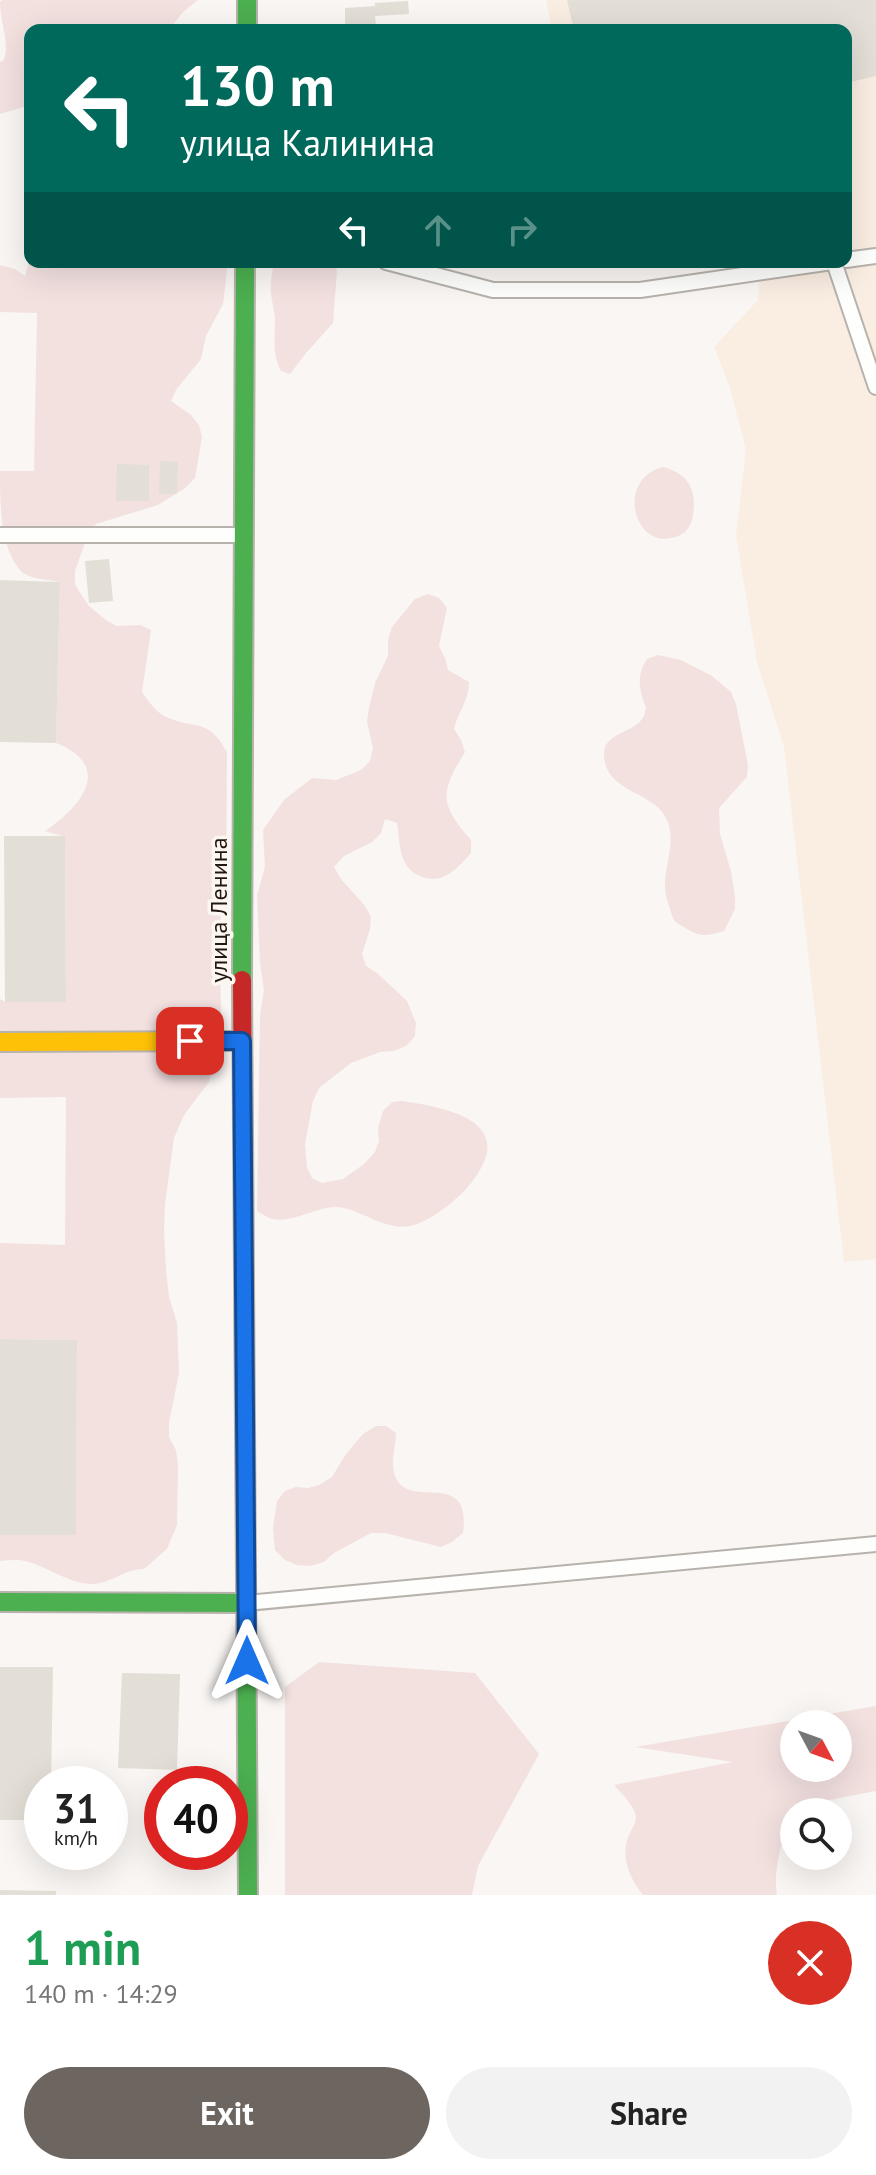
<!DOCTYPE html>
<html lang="en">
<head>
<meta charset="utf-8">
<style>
	body { margin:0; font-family:"PT Sans",sans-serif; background:#f2f2f2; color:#222; height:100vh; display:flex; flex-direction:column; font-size:30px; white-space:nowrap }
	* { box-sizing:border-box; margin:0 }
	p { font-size:26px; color:#767676 }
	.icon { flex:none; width:44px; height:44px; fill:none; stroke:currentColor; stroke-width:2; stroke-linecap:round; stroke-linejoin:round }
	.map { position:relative; height:1895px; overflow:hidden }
	.panel { display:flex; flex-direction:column; background:#fff; flex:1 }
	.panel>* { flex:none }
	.top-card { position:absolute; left:24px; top:24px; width:828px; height:244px; border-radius:16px; box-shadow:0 8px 32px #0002; background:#00695c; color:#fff; overflow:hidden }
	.needle { width:52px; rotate:131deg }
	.tools { position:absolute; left:780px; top:1710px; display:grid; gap:16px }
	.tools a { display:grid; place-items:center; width:72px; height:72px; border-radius:50%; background:#fff; box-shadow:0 8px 32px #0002; font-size:40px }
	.speed { position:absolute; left:24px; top:1766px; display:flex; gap:16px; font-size:40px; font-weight:700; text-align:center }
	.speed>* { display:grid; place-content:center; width:104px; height:104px; border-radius:50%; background:#fff; box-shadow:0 8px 32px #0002; line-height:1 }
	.speed small { font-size:20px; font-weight:400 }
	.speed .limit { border:12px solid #d22; background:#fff; color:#111 }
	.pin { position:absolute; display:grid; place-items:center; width:68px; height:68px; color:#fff; margin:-34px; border-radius:16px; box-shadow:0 4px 12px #0006 }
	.me { position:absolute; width:88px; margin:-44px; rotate:0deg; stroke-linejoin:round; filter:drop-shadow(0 0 6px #0008) }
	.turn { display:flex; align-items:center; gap:28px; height:168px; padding:0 24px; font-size:36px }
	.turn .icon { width:104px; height:104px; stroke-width:2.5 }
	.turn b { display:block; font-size:56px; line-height:68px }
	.lanes { display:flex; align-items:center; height:76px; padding:0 24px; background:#0003; justify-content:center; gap:40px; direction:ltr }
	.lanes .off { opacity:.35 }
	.round { display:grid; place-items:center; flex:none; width:84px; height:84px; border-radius:42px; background:#f2f2f2 }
	.head { display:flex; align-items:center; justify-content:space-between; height:136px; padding:0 24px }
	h1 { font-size:48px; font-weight:700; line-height:60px; color:#1e9e55 }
	.cta { display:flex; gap:16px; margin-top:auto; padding:16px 24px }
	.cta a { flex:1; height:92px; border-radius:48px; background:#6d655f; color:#fff; font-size:32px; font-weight:700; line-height:92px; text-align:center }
	.cta a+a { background:#f2f2f2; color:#222 }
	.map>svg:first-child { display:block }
	.built { fill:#faede2 }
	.green { fill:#f3e1e0; fill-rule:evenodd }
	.building { fill:#e3ded6 }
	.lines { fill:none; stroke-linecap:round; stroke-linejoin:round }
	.lane-casing { stroke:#b8b2ac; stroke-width:18 }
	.fast-casing { stroke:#b8b2ac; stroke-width:22 }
	.slow-casing { stroke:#b8b2ac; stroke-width:22 }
	.jam-casing { stroke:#b8b2ac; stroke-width:22 }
	.lane { stroke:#fefefd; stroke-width:14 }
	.fast { stroke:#4caf50; stroke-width:18 }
	.slow { stroke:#ffc107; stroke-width:18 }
	.jam { stroke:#c62828; stroke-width:18 }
	.route-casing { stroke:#114b97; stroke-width:20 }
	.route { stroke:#1a73e8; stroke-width:14 }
	.labels { text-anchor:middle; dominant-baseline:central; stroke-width:7; stroke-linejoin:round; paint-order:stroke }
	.street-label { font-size:24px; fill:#22170f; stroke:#fcf6f1 }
</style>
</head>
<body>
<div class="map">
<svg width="876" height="1895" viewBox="0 0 876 1895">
	<rect width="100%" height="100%" fill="#f9f6f4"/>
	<path class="built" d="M546,0H876V1259L844,1262L784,747L757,662L736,536L746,450L730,388L714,347L758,300L760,262H846V30H552Z"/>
	<path class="green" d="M2,0H198L183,12L169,30H30V105L0,114V62L4,60C10,43 0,22 0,2Z
		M30,258V262H228L223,304L206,336L201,359L176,390L171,401L191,415L199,425L202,437L195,478L184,489L158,505L96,524L88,534L75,571V584L82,596L89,606L107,621L117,626L140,625L151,630L142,692C149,702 157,714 169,718C198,730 208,718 227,752L226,903L217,929L215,954L220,978L222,1028L209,1082L184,1115L174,1138L165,1204L164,1230L166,1270L169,1297L177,1323L178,1349L179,1373L169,1423V1437L176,1450L178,1465L177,1525L167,1549L144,1569C125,1568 112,1584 91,1584C65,1583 44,1563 19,1560C13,1560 6,1560 0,1561V1535H76L77,1340L0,1339V1243L65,1245L66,1097L0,1098V999L5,1002L66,1001L65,837L45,831C82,806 114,766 56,743L60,582C49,580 32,579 23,573C0,551 0,504 0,471H34L37,313L0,312V265L15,269L25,276Z
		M274,262H335L337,271L333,323L306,353L290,374L281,371C272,353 275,340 275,320C275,312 272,303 271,294C270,283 272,273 274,262Z
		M663,467C691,474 698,494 692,520C689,529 684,535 675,537C634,551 615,479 663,467Z
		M428,594L439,598L447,608L439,646L445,658L448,670L469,682C469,700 458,712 454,729L461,740L465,752C440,792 439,804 471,840V853C458,867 444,885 423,877C415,875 408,869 404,861C399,850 399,835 397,823L385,819L381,833L372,842L344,856L334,867L341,879L365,906L371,917L370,929L362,954L366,966L377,973L407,1001L416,1023L415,1036L406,1046L394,1051L380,1052L351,1063L319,1088L313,1101L305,1144L307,1168L312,1178L322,1183L343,1179L364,1164L375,1152L379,1141L378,1128L383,1111L392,1102L402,1101C457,1109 522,1125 466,1189C454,1202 428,1223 410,1226C382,1231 360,1207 334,1207C315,1208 291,1223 273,1219C268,1218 262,1214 257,1211L260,1015L264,990L260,963L257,895L265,867L263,830L284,800L312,778L336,780L361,770L370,761L373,748L367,721L369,708L375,683L388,656V640L392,627L415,599Z
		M658,655L681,660L712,676L731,692L736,704L748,765L747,777L719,808L720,834L731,871L735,897V909L724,931C706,936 700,938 684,927C681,925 677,924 674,920C674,920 670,910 670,909C667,901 665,893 665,885C665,861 679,836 663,813C647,791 605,790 604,755C603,733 633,733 642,719C645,716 645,712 646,708C639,689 636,676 647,659Z
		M376,1426H386L396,1433C396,1446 390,1463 395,1476C408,1512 472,1466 463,1533L452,1542L441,1547L385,1533H371L334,1553L324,1562L311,1566L297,1565L285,1560L275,1550L273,1528L277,1501L285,1491L296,1487L308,1488L319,1485L332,1477L346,1454L363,1434Z
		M319,1662L475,1673L539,1754L478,1866L472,1895H285V1687Z
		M876,1706V1791L829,1800L800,1812H794C792,1818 788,1823 786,1829C780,1849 773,1874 777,1895H643C629,1878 620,1856 629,1835C632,1829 636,1823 636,1817C635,1806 621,1793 614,1785L733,1762L635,1747ZM794,1724H838V1768H794Z"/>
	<path class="building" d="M567,0H876V76L846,83V30H574Z
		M408,1L409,14L375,16L376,25L345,26L346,30H328V28L345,26V8L375,6V3Z
		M160,461L178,462L177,494H159Z
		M117,464L149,465V501H116Z
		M109,559L113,601L89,603L85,561Z
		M0,580L60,582L56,743L0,742Z
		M4,836H65L66,1002H5Z
		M0,1339L77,1340L76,1535H0Z
		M0,1667H53L51,1784H42V1820H0Z
		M122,1673L180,1674L177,1770L118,1768Z
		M0,1890L56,1891V1895H0Z"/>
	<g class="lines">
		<defs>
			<path id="lane" d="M846,260L876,256
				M386,262L493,290H640L832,262
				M834,262L876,387
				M0,535H244
				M247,1603L876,1544"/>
			<path id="fast" d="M247,0V30
				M242,980L245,262
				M245,1427L248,1895
				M0,1602L246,1603"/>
			<path id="slow" d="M0,1042L242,1041"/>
			<path id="jam" d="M242,980L245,1427"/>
		</defs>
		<use href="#lane" class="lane-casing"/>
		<use href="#fast" class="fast-casing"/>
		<use href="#slow" class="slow-casing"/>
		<use href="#jam" class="jam-casing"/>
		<use href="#lane" class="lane"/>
		<use href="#fast" class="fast"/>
		<use href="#slow" class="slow"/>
		<use href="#jam" class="jam"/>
	</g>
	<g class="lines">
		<defs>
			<path id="route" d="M190,1041H242L247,1661"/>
		</defs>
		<use href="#route" class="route-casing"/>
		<use href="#route" class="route"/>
	</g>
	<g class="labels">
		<g class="street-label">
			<text transform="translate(218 910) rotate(-90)">улица Ленина</text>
		</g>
	</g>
</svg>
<div class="tools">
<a><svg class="needle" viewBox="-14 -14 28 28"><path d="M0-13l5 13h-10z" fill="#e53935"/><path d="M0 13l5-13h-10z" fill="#767676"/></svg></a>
<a><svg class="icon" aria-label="search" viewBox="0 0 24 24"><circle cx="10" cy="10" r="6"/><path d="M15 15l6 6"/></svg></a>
</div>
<div class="speed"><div>31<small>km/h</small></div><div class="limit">40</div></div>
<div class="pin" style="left:190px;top:1041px;background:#d93025"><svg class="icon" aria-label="arrive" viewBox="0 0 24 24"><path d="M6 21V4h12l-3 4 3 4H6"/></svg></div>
<svg class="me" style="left:247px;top:1661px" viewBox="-20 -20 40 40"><path d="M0-17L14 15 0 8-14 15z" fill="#1a73e8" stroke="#fff" stroke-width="4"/></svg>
<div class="top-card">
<div class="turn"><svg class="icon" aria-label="left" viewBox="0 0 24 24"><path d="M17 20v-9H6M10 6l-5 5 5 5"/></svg><div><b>130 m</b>улица Калинина</div></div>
<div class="lanes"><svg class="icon" aria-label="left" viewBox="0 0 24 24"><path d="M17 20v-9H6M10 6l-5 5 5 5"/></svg><svg class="icon off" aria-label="ahead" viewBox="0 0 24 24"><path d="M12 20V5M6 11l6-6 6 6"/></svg><svg class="icon off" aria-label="right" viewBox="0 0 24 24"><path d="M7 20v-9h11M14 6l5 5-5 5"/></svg></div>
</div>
</div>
<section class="panel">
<div class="head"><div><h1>1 min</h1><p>140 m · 14:29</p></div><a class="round" style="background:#d93025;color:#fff"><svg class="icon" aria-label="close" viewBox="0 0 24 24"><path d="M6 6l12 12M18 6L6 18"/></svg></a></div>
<div class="cta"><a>Exit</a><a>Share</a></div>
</section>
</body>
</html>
